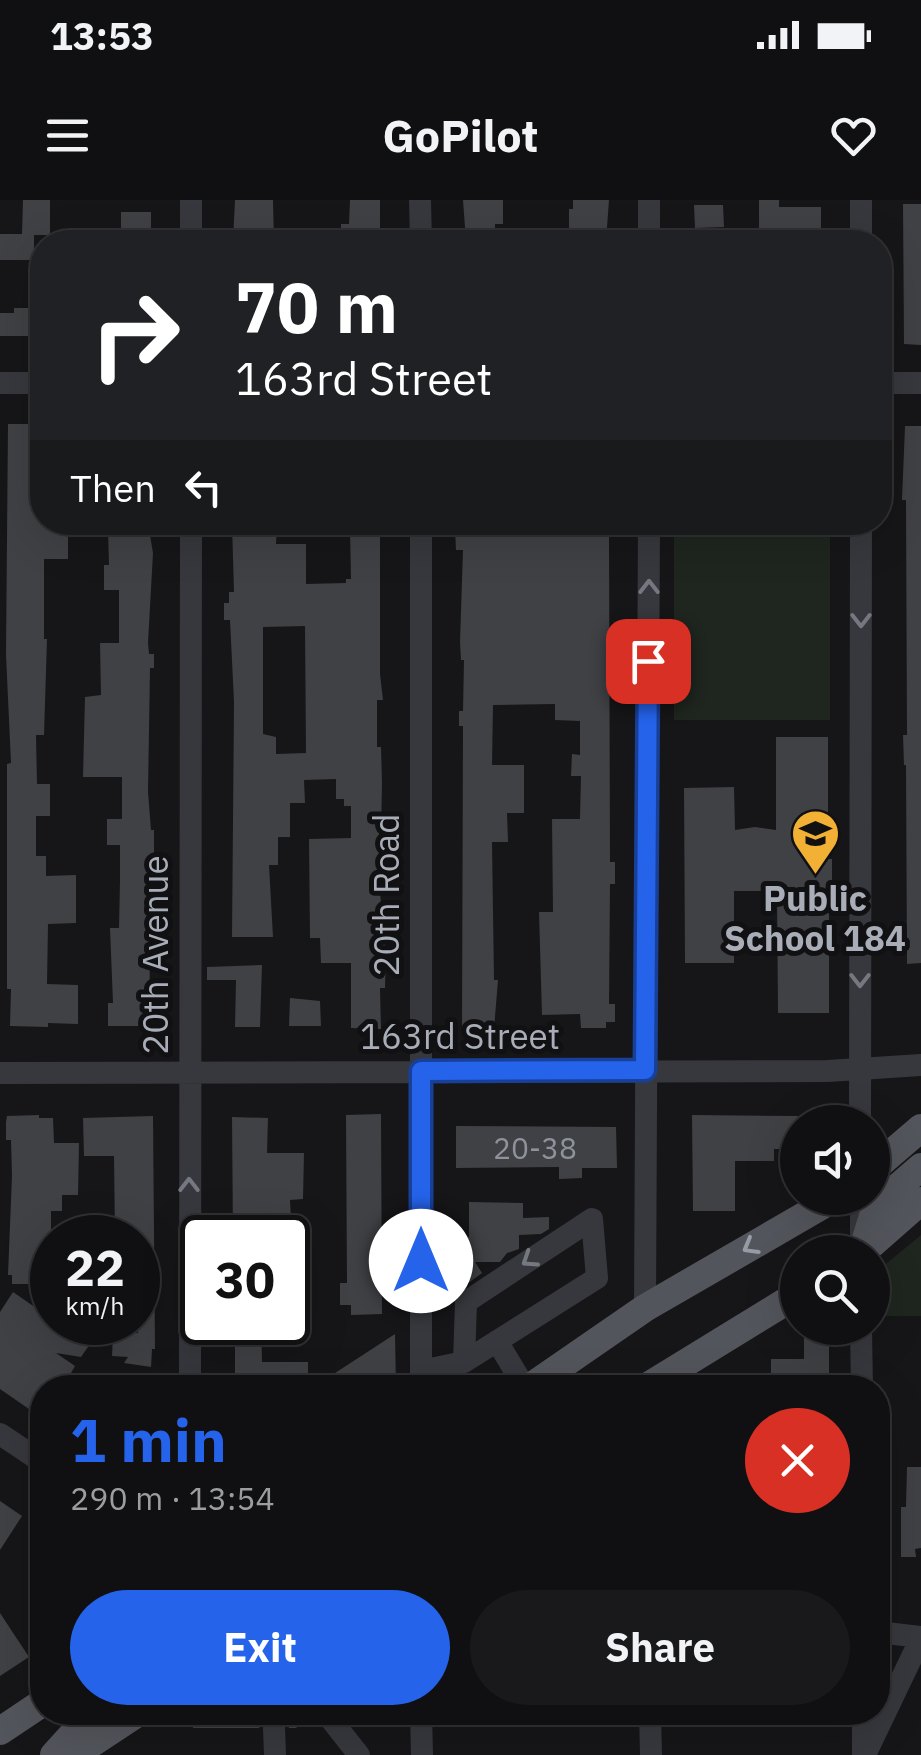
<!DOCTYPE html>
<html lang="en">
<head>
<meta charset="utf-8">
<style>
	body { margin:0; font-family:"IBM Plex Sans",sans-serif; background:#19191b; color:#f1f3f6; height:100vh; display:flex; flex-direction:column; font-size:38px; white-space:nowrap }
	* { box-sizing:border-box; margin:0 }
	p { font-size:32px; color:#9c9d9f }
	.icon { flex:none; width:55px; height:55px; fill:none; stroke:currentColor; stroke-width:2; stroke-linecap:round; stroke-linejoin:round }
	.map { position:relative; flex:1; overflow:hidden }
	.sheet { position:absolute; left:30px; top:1175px; width:860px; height:350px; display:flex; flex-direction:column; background:#101012; border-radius:40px; box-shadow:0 10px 40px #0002,0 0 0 2px #303032 }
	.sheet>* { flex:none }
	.hud { position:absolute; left:30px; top:30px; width:862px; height:305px; border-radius:40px; box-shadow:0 10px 40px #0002,0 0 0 2px #303032; background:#202124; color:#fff; overflow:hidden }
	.controls { position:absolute; left:780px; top:905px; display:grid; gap:20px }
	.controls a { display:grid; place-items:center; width:110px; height:110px; border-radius:50%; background:#101012; box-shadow:0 10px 40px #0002,0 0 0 2px #303032; font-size:50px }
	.speed { position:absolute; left:30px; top:1015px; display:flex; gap:20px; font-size:50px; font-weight:700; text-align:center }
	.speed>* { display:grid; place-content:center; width:130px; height:130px; border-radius:50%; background:#101012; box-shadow:0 10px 40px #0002,0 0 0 2px #303032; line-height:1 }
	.speed small { font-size:25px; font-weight:400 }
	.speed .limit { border:5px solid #111; border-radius:15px; background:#fff; color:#111 }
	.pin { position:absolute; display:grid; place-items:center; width:85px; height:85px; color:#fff; margin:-42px; border-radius:20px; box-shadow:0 5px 15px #0006 }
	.me { position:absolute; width:110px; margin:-55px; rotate:0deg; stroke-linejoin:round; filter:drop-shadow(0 0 8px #0008) }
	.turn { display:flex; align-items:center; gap:35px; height:210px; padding:0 40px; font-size:45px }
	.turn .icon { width:130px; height:130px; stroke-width:2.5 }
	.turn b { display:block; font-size:70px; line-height:85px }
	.then { display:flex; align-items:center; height:95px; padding:0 40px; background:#0003; gap:20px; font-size:38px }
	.round { display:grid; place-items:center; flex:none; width:105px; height:105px; border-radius:52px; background:#19191b }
	.head { display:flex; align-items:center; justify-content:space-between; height:170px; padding:0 40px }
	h1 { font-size:60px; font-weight:700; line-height:75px; color:#2563eb }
	.button { display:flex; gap:20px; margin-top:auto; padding:20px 40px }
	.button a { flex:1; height:115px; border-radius:60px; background:#2563eb; color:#fff; font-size:40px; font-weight:700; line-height:115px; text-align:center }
	.button a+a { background:#19191b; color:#f1f3f6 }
	.status { display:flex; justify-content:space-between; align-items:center; height:70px; padding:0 50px; background:#101012; direction:ltr }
	.status svg { height:28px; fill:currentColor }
	header { display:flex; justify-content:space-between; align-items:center; height:130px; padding:0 40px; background:#101012; font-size:45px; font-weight:700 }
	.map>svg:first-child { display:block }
	.green { fill:#1e261f }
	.building { fill:#404145; fill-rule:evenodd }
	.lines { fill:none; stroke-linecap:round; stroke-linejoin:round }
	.minor { stroke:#37383d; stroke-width:22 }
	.major { stroke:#53555c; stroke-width:28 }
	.oneway { stroke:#757881 }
	.oneway2 { stroke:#979ba6 }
	.route-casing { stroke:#184099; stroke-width:25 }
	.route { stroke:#2563eb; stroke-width:18 }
	.labels { text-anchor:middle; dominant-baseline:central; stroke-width:10; stroke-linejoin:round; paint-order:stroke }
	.number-label { font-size:30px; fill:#8e929b }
	.street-label { font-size:35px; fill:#a8adb8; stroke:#111113 }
	.poi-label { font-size:35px; font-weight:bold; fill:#a8adb8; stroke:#111113 }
</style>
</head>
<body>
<div class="status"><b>13:53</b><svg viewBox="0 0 49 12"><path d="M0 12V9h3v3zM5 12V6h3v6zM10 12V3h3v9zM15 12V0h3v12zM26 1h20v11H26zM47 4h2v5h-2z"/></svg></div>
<header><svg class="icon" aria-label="menu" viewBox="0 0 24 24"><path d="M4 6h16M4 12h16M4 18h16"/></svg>GoPilot<svg class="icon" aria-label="heart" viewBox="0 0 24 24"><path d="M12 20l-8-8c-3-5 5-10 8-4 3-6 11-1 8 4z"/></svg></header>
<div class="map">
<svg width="921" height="1555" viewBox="0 0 921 1555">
	<rect width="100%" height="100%" fill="#161618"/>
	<path class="green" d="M674,323H830V520H674Z
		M921,1035V1116H883L881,1068Z"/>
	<path class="building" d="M23,0H50V35H34V60H0V34H22Z
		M235,0H273L274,42L233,41Z
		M350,0H380V42L341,41V24H349Z
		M463,0H503V24H495V41H466Z
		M573,0H609L606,41H569V9H573Z
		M759,0H779V7H821V30H778L777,42H759Z
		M903,4H921V145L904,144Z
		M694,5H723L724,27L695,28Z
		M121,12H151V34H121Z
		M14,108H42V136H0V113H14Z
		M8,224H36V269H42V322H68V359H44V439H47L44,535H36L37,584H50V616H36V656H46V676L76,675V723L48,724L47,784L78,785V824L48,823V827L10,826L11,789H7V564L11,563L6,455Z
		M905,226H921V763L907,764L906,565H904L903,535H907L906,300H902Z
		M516,322L556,325V335H609L610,662H615V684H610L609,804H615V822H606V828H581L580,814L542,815L539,712H553L552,619H580L581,576H571L572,554L580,555V521L555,520V504L493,505L492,565H524V613H507L508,642H492L494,780H498L494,829H462L463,526H459V511H463L464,460H461L460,442L463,350H456L455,329L516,328Z
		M232,324L277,325L276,344H306V384L346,383V379H351L350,328H380V474L383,500H377V547H381L382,582L380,693L386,750L385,788H380L381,829L351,828V763H321L320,738H310L309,639L351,638V606H344V599H336V579L304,580L305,603H290V637H278V665H269L273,737H232L234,502L230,420H224V403H229V392H234ZM305,426L306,553L276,554V537L263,534V427Z
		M149,329L153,353L148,443L149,454H154V468H150L148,592L151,630H154V681H151L149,826H108V803H113L110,728H119L120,680V645H107V619H122V577H83L85,497L101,495L100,443H119V390H104V365H109L108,330Z
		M776,537H828V659H832V690H829V813H778L777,691H734V763H685L684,588L734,587L735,630L755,627L776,630Z
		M262,765L260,827H235L236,780H207V767Z
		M290,798L320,801L321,826H289Z
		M381,914L382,1114L351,1115V1105H340V1083H347L346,915Z
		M39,915V918H53L54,943H79L78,995H62V1011H51V1048H36V1084H12V1075H8L12,976L11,940H6V922L7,916Z
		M692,915L798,916V949H774V961H735V1011H693Z
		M153,916L155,1149H152L151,1167L124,1163L128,1157L112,1156L113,1134L138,1133V1038L115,1037L114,956H84L83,918Z
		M232,917L268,918L267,953H304L303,999L290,1000L292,1038H233Z
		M456,926L616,927L617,968H582V978L559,979V967L456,968Z
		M469,1002L523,1003V1018L549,1017V1029L541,1034L519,1035V1049L507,1053L500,1062H475L482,1073L467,1084L462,1076V1037H469Z
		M13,1092L52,1119V1122H58L90,1144L81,1157L56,1153L75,1166L71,1173L94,1188H42V1218L0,1189V1112Z
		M235,1122H261L262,1162H308V1188H235Z
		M395,1134L396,1188H312Z
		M804,1136H829V1182H797V1188H771V1159H804Z
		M907,1267H921V1348L915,1349L916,1357H901V1307H906Z
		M0,1301L22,1316L0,1350Z
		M0,1413L29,1457L0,1476Z
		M193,1512H283L297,1528H289L286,1519L274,1513L265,1516L259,1528H193Z"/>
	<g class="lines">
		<path class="minor" d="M191,0V42
			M420,0L421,42
			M649,0V42
			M861,0V42
			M0,183H42
			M880,183H921
			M421,322V1188
			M0,873L828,871L921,865
			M860,922L861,322
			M861,998V1039
			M645,1108L649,322
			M861,1128L862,1188
			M497,1141L525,1188
			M421,1171L464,1162L597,1078L592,1019L466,1102L464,1162
			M190,1188L191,322
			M0,1234L42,1262
			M878,1432L921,1437
			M325,1512L359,1555
			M421,1512L422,1555
			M650,1512L651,1555
			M863,1512V1554
			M274,1528L275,1555
			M865,1555L921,1438"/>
		<path class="major" d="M872,970L921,928
			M864,1051L921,1001
			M862,1052L876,1006L921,967
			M529,1188L645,1108L835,998
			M645,1188L798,1094
			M0,1531L42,1503
			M54,1555L93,1512
			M74,1555L139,1512"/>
	</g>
	<defs><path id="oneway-chevron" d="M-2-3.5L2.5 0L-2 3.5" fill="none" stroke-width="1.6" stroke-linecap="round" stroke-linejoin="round" transform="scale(2.5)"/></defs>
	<g class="oneway">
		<use href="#oneway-chevron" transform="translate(649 387) rotate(-90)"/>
		<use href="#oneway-chevron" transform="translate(861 420) rotate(90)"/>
		<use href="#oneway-chevron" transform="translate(860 780) rotate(90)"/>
		<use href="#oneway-chevron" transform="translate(189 985) rotate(-90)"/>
		<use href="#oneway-chevron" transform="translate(529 1060) rotate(147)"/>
	</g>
	<use class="oneway2" href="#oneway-chevron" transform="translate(750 1047) rotate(150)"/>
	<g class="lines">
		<defs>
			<path id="route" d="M421,1061V871L645,870L648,461"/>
		</defs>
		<use href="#route" class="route-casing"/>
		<use href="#route" class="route"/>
	</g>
	<defs>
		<symbol id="school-pin" viewBox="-11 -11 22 30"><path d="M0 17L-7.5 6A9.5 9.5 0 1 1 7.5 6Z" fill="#f2b134" stroke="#111113"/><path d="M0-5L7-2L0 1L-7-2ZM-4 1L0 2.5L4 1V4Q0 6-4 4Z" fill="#111"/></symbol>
	</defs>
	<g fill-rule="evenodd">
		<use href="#school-pin" x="788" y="606" width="55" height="75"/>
	</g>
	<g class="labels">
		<g class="number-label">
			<text x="535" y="947">20-38</text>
		</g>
		<g class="street-label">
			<text transform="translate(386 695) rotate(-90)">20th Road</text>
			<text transform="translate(155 755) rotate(-90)">20th Avenue</text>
			<text x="460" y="836">163rd Street</text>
		</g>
		<g class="poi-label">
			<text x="815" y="698">Public<tspan x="815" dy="40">School 184</tspan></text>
		</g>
	</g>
</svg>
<div class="controls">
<a><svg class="icon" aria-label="sound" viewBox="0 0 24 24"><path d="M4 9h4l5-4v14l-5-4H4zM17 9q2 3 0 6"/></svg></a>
<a><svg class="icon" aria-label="search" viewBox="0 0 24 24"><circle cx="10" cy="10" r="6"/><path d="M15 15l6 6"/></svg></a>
</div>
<div class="speed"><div>22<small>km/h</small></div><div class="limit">30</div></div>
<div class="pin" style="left:648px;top:461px;background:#d93025"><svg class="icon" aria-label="arrive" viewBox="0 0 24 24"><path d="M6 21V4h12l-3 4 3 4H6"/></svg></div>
<svg class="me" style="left:421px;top:1061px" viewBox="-20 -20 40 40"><circle r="19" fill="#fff"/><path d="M0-13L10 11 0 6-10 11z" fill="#2563eb"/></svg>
<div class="hud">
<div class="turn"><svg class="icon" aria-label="right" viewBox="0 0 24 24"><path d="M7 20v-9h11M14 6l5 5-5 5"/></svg><div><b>70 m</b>163rd Street</div></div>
<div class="then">Then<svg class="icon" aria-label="left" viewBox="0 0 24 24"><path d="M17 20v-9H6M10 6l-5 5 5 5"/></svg></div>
</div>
<section class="sheet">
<div class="head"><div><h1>1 min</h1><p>290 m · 13:54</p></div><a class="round" style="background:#d93025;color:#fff"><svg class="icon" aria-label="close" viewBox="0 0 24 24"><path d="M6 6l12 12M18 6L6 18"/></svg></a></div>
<div class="button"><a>Exit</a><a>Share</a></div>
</section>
</div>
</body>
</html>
